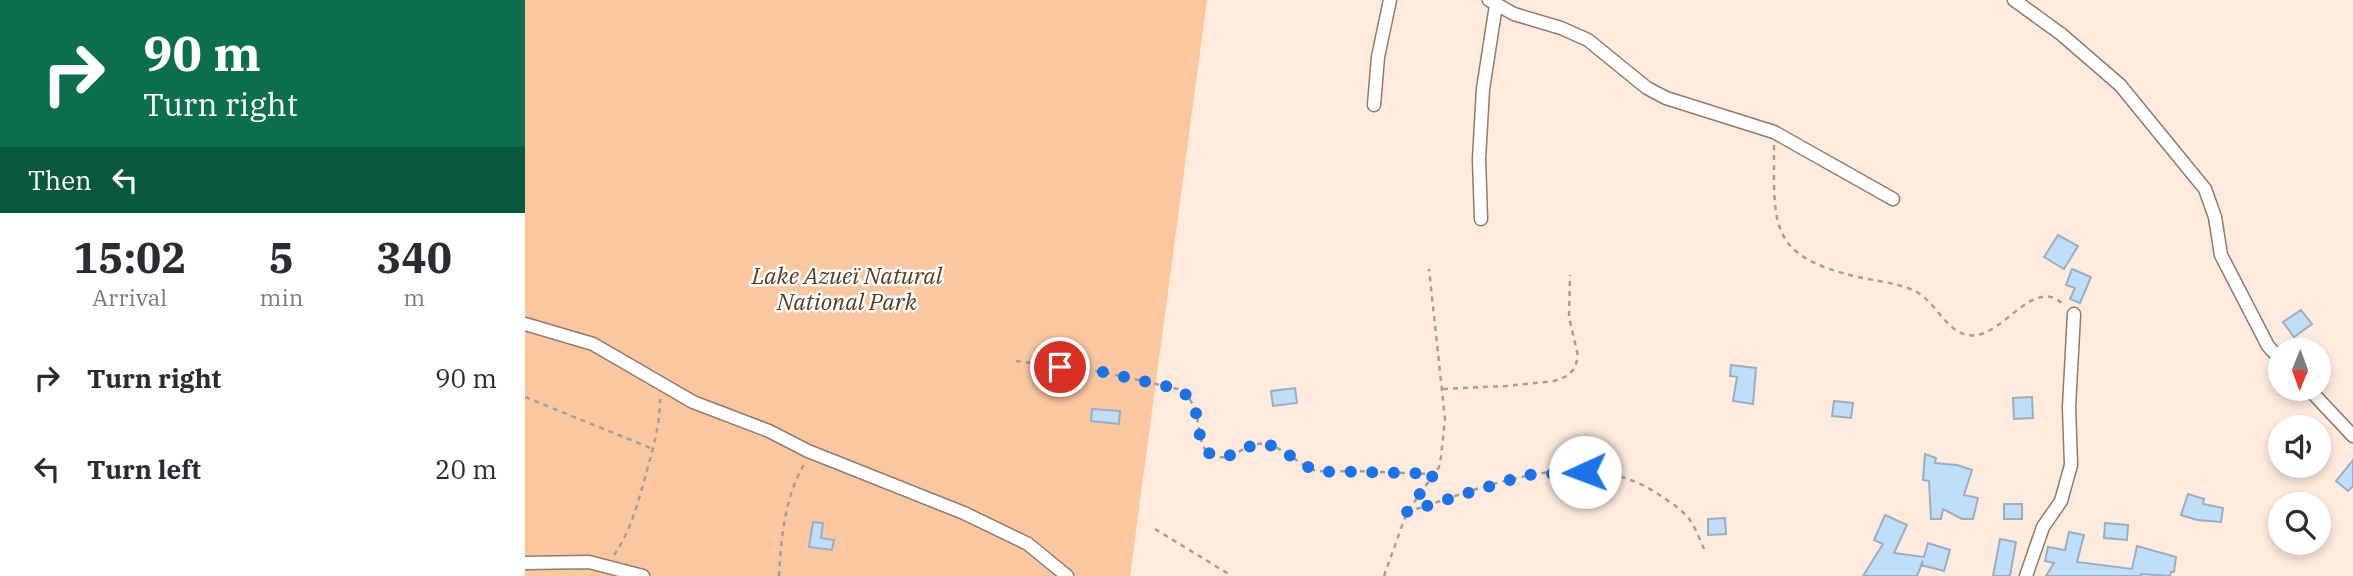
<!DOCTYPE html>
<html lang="en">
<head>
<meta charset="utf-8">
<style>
	body { margin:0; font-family:"IBM Plex Serif",serif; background:#f7f7f7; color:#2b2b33; height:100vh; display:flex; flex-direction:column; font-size:26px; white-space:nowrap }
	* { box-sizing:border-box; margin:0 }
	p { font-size:23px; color:#7c7c81 }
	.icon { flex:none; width:38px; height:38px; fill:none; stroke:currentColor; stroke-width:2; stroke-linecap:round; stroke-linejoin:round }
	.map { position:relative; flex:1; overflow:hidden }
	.panel { display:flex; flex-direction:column; background:#fff; width:525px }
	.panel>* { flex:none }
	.top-card { background:#0b6e4f; color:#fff; overflow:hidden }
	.needle { width:46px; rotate:181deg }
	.buttons { position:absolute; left:1743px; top:338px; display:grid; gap:14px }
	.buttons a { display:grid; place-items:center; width:63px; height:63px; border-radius:50%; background:#fff; box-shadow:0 4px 10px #0003; font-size:35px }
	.pin { position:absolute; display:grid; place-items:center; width:60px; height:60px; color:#fff; margin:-30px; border:4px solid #fff; border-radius:50%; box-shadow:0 2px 7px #0007 }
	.me { position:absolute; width:77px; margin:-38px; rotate:268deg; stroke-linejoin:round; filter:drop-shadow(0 0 5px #0008) }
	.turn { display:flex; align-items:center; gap:24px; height:147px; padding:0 28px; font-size:32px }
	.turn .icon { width:91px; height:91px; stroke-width:2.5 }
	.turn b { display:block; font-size:49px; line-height:60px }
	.then { display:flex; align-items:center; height:66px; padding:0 28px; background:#0003; gap:14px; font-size:26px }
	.eta { display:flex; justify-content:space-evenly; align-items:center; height:119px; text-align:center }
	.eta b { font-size:42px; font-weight:700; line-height:49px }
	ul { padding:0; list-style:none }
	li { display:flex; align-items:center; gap:21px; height:91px; padding:0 28px }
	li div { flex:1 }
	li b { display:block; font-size:26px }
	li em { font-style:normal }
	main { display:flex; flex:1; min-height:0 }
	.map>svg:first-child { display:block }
	.green { fill:#fbc7a0 }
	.building { fill:#bfdefa; stroke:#9aaec0; stroke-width:2 }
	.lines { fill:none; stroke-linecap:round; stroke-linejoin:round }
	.minor-casing { stroke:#907b6c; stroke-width:15 }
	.path { stroke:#ab9c92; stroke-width:2.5; stroke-dasharray:5 5; stroke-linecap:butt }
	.minor { stroke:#fff; stroke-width:12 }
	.route { stroke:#1a73e8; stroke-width:12; stroke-dasharray:0 21.6 }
	.labels { text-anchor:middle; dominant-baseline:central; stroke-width:5; stroke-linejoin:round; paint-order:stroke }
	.park-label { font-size:23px; font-style:italic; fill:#5a391e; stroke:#fff }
</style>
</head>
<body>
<main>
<section class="panel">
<div class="top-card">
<div class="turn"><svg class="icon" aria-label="right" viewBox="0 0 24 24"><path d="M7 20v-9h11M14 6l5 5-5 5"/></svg><div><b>90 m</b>Turn right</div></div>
<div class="then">Then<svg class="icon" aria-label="left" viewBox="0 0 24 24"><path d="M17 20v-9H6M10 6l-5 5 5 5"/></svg></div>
</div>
<div class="eta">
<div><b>15:02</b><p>Arrival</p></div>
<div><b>5</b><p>min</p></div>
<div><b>340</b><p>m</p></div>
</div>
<ul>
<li><svg class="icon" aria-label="right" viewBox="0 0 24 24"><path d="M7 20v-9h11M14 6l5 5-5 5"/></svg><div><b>Turn right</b></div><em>90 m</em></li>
<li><svg class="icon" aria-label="left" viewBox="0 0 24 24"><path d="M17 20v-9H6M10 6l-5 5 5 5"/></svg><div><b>Turn left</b></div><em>20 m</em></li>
</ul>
</section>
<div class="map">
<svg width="1828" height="576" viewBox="0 0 1828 576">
	<rect width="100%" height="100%" fill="#feebde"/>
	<path class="green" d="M0,0H682L605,576H0Z"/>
	<path class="building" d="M1533,235L1553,246L1539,269L1519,257Z
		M1547,269L1566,277L1555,303L1545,299L1550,288L1541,285Z
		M1776,310L1787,324L1769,337L1758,322Z
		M1206,365L1231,368L1228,404L1208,401L1212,377L1205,376Z
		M770,388L772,403L748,406L746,391Z
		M1507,397L1508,418L1489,419L1488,398Z
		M1309,401L1328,403L1326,418L1307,416Z
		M567,409L595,411L594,424L566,421Z
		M1400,454L1411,458L1410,463L1432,465L1447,470L1439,495L1453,498L1448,519H1437L1418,509L1416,519H1406L1404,481L1398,480Z
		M1828,460V486L1823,491L1811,481Z
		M1663,494L1679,499L1678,504L1698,508L1696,522L1672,520L1656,515Z
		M1479,504H1497V519H1479Z
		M1360,515L1382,525L1369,553L1399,557L1403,543L1425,550L1419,571L1396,565L1398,561L1392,576H1338L1358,544L1349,540Z
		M1200,518L1201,534L1183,535V519Z
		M288,522L298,523L296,538L309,540L307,550L284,547Z
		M1580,523L1603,525L1602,540L1579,538Z
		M1544,532L1559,535L1552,562L1607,569L1612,546L1651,557L1649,572H1646L1645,576L1616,574V576H1521L1529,563L1520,561L1523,547L1540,550Z
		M1475,539L1491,542L1485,576H1468Z"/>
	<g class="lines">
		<defs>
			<path id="minor" d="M964,0L989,14L1036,28L1063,40L1122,88L1141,98L1249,132L1368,199
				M1489,0L1536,34L1595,85L1680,189L1690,217L1696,255L1743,346L1755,359
				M849,105L853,57L865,0
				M956,219L954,159L958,89L971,5
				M0,324L68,344L168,402L244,431L283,451L439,513L503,544L542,576
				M1783,388L1828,436
				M0,563L64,562L118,576
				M1501,576L1518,527L1536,501L1546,465L1544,407L1549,314"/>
		</defs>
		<use href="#minor" class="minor-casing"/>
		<path class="path" d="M1249,145C1249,226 1243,256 1333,277C1351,281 1373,283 1390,291C1410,301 1420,330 1442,335C1477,342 1507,273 1539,305
			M491,361L578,372L653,389C682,405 667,443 685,454C705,466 721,440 741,444C759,448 773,464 789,470C801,473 815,471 827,471C854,472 882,473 909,474
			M918,389L981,386L1029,381L1042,376L1050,368L1053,356L1044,317L1045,275
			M0,397L128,449
			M882,512C961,487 1059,442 1136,496C1146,503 1158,510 1165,520C1171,529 1175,540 1179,549
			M630,529L707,576
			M89,555C106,531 113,502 121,474C128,448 135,426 135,399
			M254,576C256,538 260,494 281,461
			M859,576L882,512L914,467L916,457L920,419L904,269"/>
		<use href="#minor" class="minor"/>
	</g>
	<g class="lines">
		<path class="route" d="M535,367L578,372L653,389C682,405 667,442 684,453C703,466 720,442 739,444C758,446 773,465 791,470C803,473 817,471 829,472C855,472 882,473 909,474L882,512L1001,475L1060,472"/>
	</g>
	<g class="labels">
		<g class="park-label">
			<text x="322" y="275">Lake Azueï Natural<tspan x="322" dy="26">National Park</tspan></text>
		</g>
	</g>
</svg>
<div class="buttons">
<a><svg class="needle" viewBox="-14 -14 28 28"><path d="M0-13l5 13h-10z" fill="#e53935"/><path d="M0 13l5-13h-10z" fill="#7c7c81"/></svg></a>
<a><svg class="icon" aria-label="sound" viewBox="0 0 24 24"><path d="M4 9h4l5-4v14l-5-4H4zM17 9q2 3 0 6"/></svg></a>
<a><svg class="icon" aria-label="search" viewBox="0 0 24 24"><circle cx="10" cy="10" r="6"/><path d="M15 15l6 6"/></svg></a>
</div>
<div class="pin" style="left:535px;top:367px;background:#d93025"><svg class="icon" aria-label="arrive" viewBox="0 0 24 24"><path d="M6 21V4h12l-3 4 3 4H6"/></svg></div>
<svg class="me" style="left:1060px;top:472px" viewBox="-20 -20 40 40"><circle r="19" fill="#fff"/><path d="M0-13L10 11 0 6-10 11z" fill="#1a73e8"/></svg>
</div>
</main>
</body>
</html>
